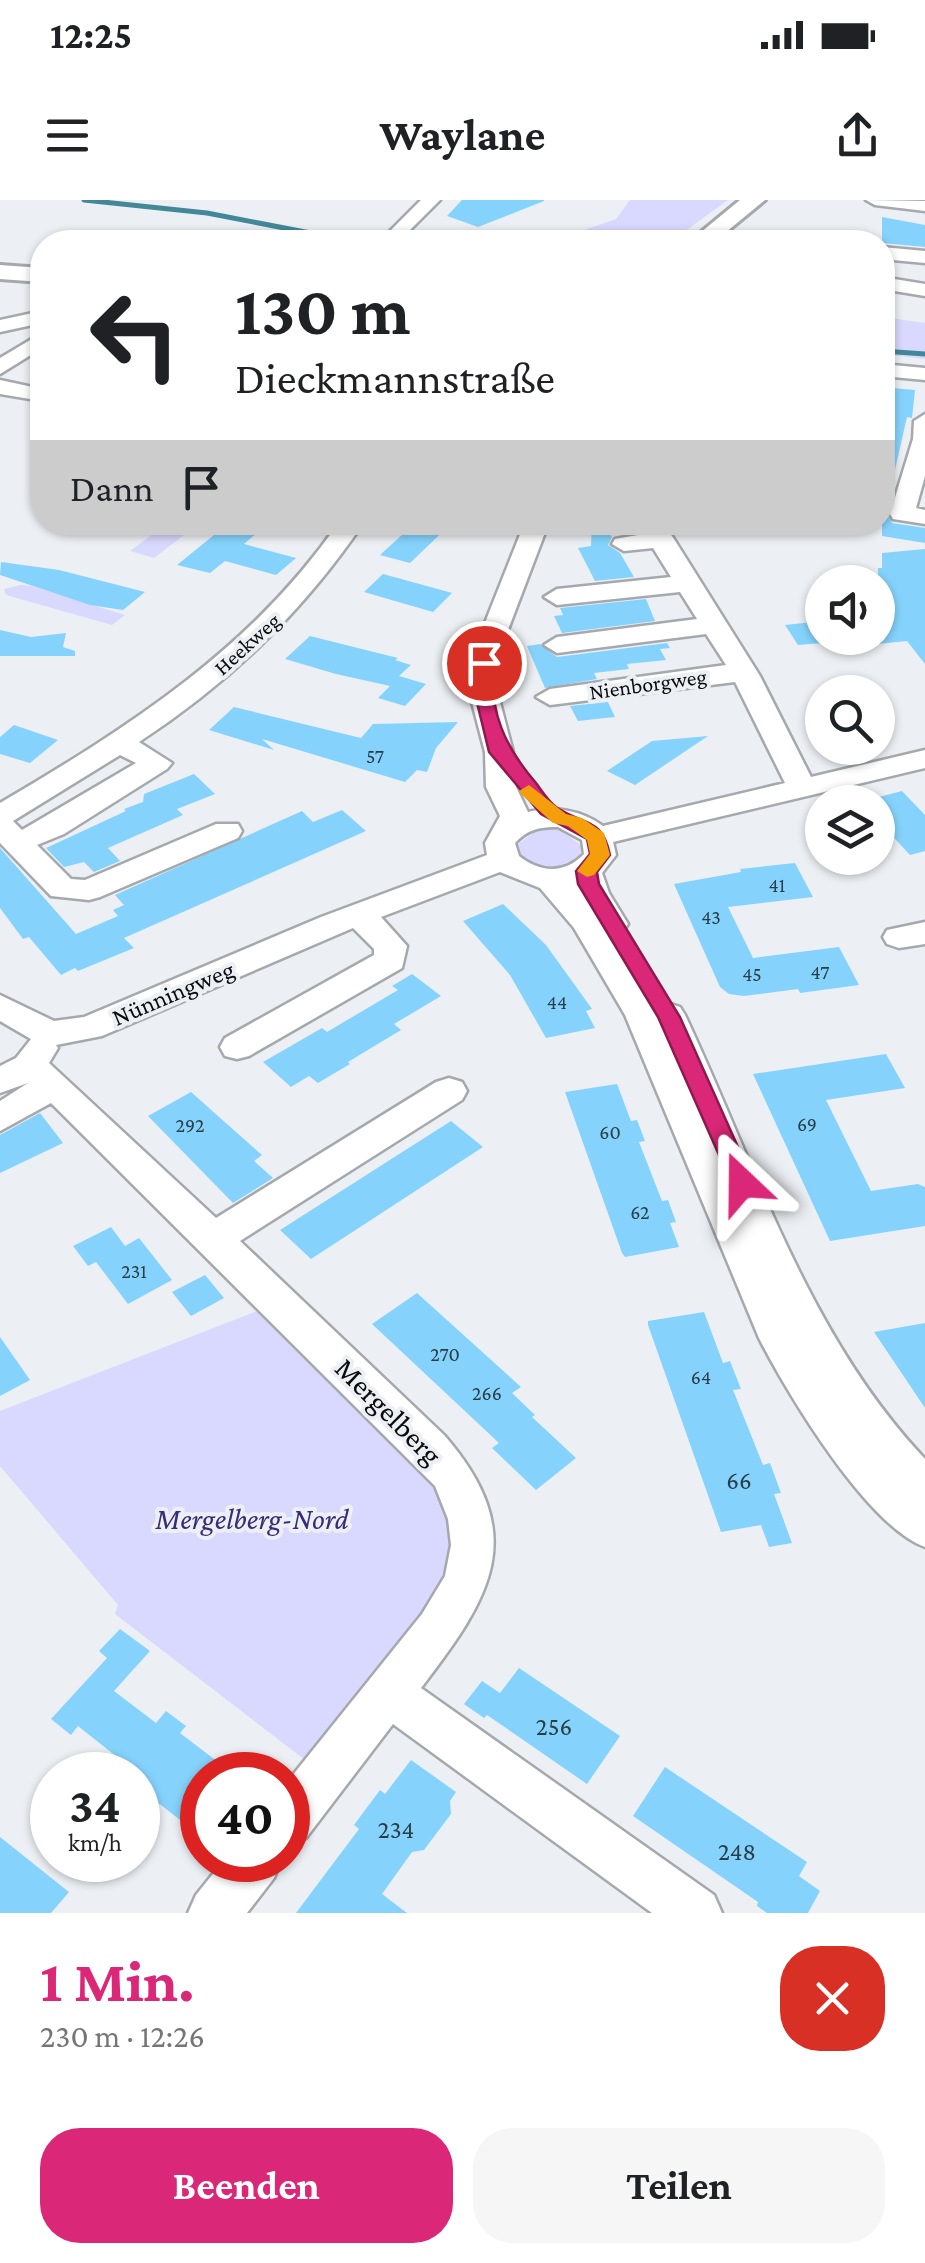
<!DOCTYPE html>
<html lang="de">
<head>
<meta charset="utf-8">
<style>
	body { margin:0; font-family:"Crimson Pro",serif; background:#f6f6f6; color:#202124; height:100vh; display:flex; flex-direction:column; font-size:38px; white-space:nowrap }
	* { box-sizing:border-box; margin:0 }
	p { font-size:32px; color:#757577 }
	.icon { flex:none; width:55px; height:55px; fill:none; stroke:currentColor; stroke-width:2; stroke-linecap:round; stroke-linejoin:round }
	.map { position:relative; height:1713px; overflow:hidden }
	.drawer { display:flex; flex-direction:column; background:#fff; flex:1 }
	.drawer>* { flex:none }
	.top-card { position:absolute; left:30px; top:30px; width:865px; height:305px; border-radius:40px; box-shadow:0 2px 8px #0004; background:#fff; color:#202124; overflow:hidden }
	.buttons { position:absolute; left:805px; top:365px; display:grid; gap:20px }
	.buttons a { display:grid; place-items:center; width:90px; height:90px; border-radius:50%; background:#fff; box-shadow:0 2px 8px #0004; font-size:50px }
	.speed { position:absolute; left:30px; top:1552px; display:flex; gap:20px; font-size:50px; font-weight:700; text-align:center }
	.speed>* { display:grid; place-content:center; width:130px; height:130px; border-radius:50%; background:#fff; box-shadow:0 2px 8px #0004; line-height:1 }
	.speed small { font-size:25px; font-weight:400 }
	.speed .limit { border:15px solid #d22; background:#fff; color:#111 }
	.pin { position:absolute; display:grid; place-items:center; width:85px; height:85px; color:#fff; margin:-42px; border:5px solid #fff; border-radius:50%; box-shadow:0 2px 10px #0007 }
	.me { position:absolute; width:110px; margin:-55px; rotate:337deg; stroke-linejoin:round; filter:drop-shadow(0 0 8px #0008) }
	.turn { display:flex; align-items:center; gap:35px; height:210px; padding:0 40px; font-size:45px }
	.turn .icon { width:130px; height:130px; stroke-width:2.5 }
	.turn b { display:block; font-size:70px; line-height:85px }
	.then { display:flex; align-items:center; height:95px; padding:0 40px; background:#0003; gap:20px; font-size:38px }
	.round { display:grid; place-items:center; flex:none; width:105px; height:105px; border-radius:40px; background:#f6f6f6 }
	.overview { display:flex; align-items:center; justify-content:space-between; height:170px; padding:0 40px }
	h1 { font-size:60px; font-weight:700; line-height:75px; color:#db2777 }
	.cta { display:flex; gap:20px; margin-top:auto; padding:20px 40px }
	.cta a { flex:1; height:115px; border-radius:40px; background:#db2777; color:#fff; font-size:40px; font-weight:700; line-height:115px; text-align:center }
	.cta a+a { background:#f6f6f6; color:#202124 }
	.status { display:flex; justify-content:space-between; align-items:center; height:70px; padding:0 50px; background:#fff; direction:ltr }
	.status svg { height:28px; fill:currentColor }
	header { display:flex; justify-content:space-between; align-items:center; height:130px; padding:0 40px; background:#fff; font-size:45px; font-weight:700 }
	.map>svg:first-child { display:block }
	.green { fill:#d9d8fe }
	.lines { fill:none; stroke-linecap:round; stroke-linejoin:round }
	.stream { stroke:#438898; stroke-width:5 }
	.building { fill:#85d3fc }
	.minor-casing { stroke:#a5a9ad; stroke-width:5 }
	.major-casing { stroke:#a5a9ad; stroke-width:6 }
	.minor { fill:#fff; fill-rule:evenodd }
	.major { fill:#fff; fill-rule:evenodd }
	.route { fill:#db2777; stroke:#8e194d; stroke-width:2.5 }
	.slow { fill:#f59e0b }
	.labels { text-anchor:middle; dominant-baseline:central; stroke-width:8; stroke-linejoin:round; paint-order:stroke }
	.number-label { font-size:20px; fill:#293e49 }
	.far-street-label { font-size:22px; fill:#0a0c0d; stroke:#ecf0f4 }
	.street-label { font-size:25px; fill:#0a0c0d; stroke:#ecf0f4 }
	.near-number-label { font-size:25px; fill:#293e49 }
	.near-street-label { font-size:30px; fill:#0a0c0d; stroke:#ecf0f4 }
	.near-park-label { font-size:30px; font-style:italic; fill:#3a2b79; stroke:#ecf0f4 }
</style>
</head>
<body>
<div class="status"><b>12:25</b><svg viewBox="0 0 49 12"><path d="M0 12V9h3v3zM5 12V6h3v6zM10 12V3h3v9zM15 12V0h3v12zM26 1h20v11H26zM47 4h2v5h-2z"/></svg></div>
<header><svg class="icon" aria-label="menu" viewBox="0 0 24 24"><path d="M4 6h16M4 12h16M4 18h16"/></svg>Waylane<svg class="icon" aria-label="share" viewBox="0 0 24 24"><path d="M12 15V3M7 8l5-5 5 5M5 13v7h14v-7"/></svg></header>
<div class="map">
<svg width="925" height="1713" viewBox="0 0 925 1713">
	<rect width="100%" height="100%" fill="#ecf0f4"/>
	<path class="green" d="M630,0H728L670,42H550L616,19Z
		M883,117L925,123V159L883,154Z
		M168,323H200L154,358L130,351Z
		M21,385L31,386L125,415L112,425L6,395L4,389Z
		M539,629L561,630L582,646L579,658C560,673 531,672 518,651V644Z
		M265,1108L430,1274L447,1315L450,1335V1358L440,1395L317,1557L305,1560L115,1414L118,1405L0,1266V1211Z"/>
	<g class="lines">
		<path class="stream" d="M84,0L207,13L357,42
			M882,151L925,154"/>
	</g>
	<path class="building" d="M462,0H544V1L478,27L447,16Z
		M882,17L925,25V47L882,43Z
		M882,187L915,190L912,218L907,217L892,283L882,282Z
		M882,310L887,311L892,323L925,328V343L882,336Z
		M230,322H270L244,344L296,358L276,375L225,361L210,373L177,365Z
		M416,322H453L410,363L380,355Z
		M592,322H603L612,337L608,345L620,353L634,377L595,381L578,348L591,346Z
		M925,349V464L907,441L878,444V368H882V353Z
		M1,362L59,370L145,392L123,410L90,405L0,375Z
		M383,374L434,388L452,393L433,412L364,392Z
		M646,399L655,421L562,433L554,416L563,415L560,408Z
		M822,421V443L798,445L785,425Z
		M0,430L31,437L66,433L63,447L75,451V456H0Z
		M310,436L398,458L395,460L411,465L399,476L426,484L405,506L378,498L392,484L390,486L336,474L285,459Z
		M667,443L670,448L660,449L666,460L627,464L629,469L594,473L597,479L545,488L527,446L540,444L557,457Z
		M608,502L615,517L578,521L570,506Z
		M234,507L361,538L373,524L458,522L436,548L427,572L417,570L405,582L262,539L274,550L209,530Z
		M14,525L58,540L30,563L0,554V537Z
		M708,536L635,585L607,571L652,541Z
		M194,574L215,594L177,609L183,615L108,648L120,661L94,672L84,662L64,667L46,648L126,611L124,609L143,602L144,594Z
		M902,591L925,615V651L910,655L885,628L893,624L871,599Z
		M342,610L366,631L124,738L134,748L78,771L75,768L61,775L29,737L23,739L0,708V648L76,734L118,716L113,710L124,705L115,695L302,611L313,622Z
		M795,663L813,697L728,707L753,758L839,747L859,785L800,793L798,789L744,796L729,794L720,787L674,684L741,672L740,669Z
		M503,704L546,745L592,809L586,811L595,828L546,838L510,775L463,721Z
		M412,774L441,796L394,824L401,830L348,862L350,864L318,883L309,876L291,887L263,862L322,828L327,832L398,790L392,786Z
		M886,854L905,888L826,900L871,991L918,984L925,987V1026L830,1041L753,874Z
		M617,884L631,921L637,920L645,941L639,942L662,1001L668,1000L676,1022L670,1023L679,1047L625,1057L622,1053L565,892Z
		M191,892L262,955L254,961L273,978L233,1003L148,916Z
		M40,913L63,943L0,973V935Z
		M451,921L483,947L311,1059L280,1030Z
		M111,1027L125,1046L139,1038L172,1080L128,1104L96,1062L88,1066L73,1046Z
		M205,1075L224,1098L191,1116L172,1092Z
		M417,1093L521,1187L512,1193L535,1215L532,1217L576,1258L536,1290L492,1248L499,1243L372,1124Z
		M704,1112L723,1163L730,1161L741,1189L733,1190L763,1265L770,1263L781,1293L774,1294L792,1343L769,1347L761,1325L721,1332L648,1125V1121Z
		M925,1123V1208L874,1132Z
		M0,1137L30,1180L0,1196Z
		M120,1429L150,1451L114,1491L156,1523L166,1511L186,1526L180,1533L235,1575H202V1637L161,1605L138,1594V1575H110L122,1561L78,1526L71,1535L51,1519L107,1458L99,1451Z
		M519,1468L620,1536L587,1584L487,1515L484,1518L464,1504L482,1481L500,1493Z
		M411,1560L456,1592L450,1601L451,1614L424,1650L412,1652L382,1694L407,1713H296L359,1629L354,1625L380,1590L385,1594Z
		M665,1567L807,1662L799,1676L820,1691L808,1713H767L757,1706L758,1702L633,1616Z
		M0,1637L69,1692L51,1713H0Z"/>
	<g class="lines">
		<defs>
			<path id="minor" d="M421,0H440L398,42H379Z
				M866,0L925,1V11L875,5Z
				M882,47L925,51V63L882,59Z
				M882,77L925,84V96L882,89Z
				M42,111V123L0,132V120Z
				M42,133V148L0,174V158Z
				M882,164L925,168V180L882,176Z
				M0,180L42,189V201L0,194Z
				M925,214V276L916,308L925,310V324L893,319L890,314L913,239L914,221Z
				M339,322H364C303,412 230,482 139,542L172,563L167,569L64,634L37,645L71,679L85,680L216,624H238L242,631L238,638L100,697L89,700L51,696L0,643V603C129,527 253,448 339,322ZM120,555L136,563L22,630L13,621Z
				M525,322H549L503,443L496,487L513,552L516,587L528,612C554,606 581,610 603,626L785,583L735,482L550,505L536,497L550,489L726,465L706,434L557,453L544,445L557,437L697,419L680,392L557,405L544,397L557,389L671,377L653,348L624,351L612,344L615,339L644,334L637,322H662L674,339L760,476L811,577L925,550V568L613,642L616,655L602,673L609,693L628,724L623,731L610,734L655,808L668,803L680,807L685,815C757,968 807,1134 925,1259V1347C867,1326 787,1193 759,1138L625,815L574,728L540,688L500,672L381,717L407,746L402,768L249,856L237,859L225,856L220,847L225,838L374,755V749L353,728L102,836L56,845L58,848L49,863L216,1018L436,882L449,878L462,882L467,891L462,900L240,1041L444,1235C531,1335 491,1397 421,1488L714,1695L722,1713H652L393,1524L306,1638L288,1645V1581L422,1414L445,1376L451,1345L448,1319L435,1286L51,903L0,931V901L28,883L0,893V866L16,858L31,839L0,821V795L54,821L84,817L321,717L487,655L485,643L500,616L486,587L485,552L468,487L477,443ZM558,627L582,640L584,654C565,674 540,673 519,656L515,643C528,629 540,627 558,627Z
				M925,722V744L899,748L887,744L883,737L887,730Z
				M224,1660H281L274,1678L247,1713H188L196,1695Z"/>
			<path id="major" d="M740,0H765L714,42H689Z
				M0,65L42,68V82L0,79Z"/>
		</defs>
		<use href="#minor" class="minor-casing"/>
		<use href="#major" class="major-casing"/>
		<use href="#minor" class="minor"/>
		<use href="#major" class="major"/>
	</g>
	<path class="route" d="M484,457L493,463C489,512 505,547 536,583C542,591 548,601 556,607C583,626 602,616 610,655L597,672L599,684L680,817L754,983L751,989H734L658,817L578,684L576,671L590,654L587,639L541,614L489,552L473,486L475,463Z"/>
	<path class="slow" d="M529,585L566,614L582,618L604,633L610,655L594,675L587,677L577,671L590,654L587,640L568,626L553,623L522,595L519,591Z"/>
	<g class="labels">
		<g class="number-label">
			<text x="375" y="556">57</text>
			<text x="777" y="685">41</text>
			<text x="711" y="717">43</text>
			<text x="820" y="772">47</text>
			<text x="752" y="774">45</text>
			<text x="557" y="802">44</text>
			<text x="807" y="924">69</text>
			<text x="190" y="925">292</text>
			<text x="610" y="932">60</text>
			<text x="640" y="1012">62</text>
			<text x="134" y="1071">231</text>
			<text x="445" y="1154">270</text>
			<text x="701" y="1177">64</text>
			<text x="487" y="1193">266</text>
		</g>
		<g class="far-street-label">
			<text transform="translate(247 444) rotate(-42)">Heekweg</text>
			<text transform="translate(648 484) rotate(-8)">Nienborgweg</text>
		</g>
		<g class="street-label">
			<text transform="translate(173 793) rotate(-23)">Nünningweg</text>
		</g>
		<g class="near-number-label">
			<text x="739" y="1280">66</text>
			<text x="554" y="1526">256</text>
			<text x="396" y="1629">234</text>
			<text x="737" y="1651">248</text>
		</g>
		<g class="near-street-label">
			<text transform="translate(389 1211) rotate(45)">Mergelberg</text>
		</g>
		<g class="near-park-label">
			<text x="252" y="1318">Mergelberg-Nord</text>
		</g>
	</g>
</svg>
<div class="buttons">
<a><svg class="icon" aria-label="sound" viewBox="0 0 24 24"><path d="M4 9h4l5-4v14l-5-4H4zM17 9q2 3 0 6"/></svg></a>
<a><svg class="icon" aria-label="search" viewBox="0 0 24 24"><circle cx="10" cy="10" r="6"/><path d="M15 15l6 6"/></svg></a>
<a><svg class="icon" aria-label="layers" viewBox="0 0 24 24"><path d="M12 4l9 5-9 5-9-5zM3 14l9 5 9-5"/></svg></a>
</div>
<div class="speed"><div>34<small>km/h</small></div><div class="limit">40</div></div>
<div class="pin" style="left:484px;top:463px;background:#d93025"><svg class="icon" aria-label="arrive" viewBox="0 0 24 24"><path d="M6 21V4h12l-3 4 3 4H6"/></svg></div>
<svg class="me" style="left:742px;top:983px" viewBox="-20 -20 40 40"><path d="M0-17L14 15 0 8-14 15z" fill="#db2777" stroke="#fff" stroke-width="4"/></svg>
<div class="top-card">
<div class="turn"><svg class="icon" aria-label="left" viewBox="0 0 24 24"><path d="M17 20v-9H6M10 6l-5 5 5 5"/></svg><div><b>130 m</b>Dieckmannstraße</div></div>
<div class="then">Dann<svg class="icon" aria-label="arrive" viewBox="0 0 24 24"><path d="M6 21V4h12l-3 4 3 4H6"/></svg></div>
</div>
</div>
<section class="drawer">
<div class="overview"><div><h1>1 Min.</h1><p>230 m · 12:26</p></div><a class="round" style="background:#d93025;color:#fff"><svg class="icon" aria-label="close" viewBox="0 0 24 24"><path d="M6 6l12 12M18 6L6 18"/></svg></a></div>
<div class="cta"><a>Beenden</a><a>Teilen</a></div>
</section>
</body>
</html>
